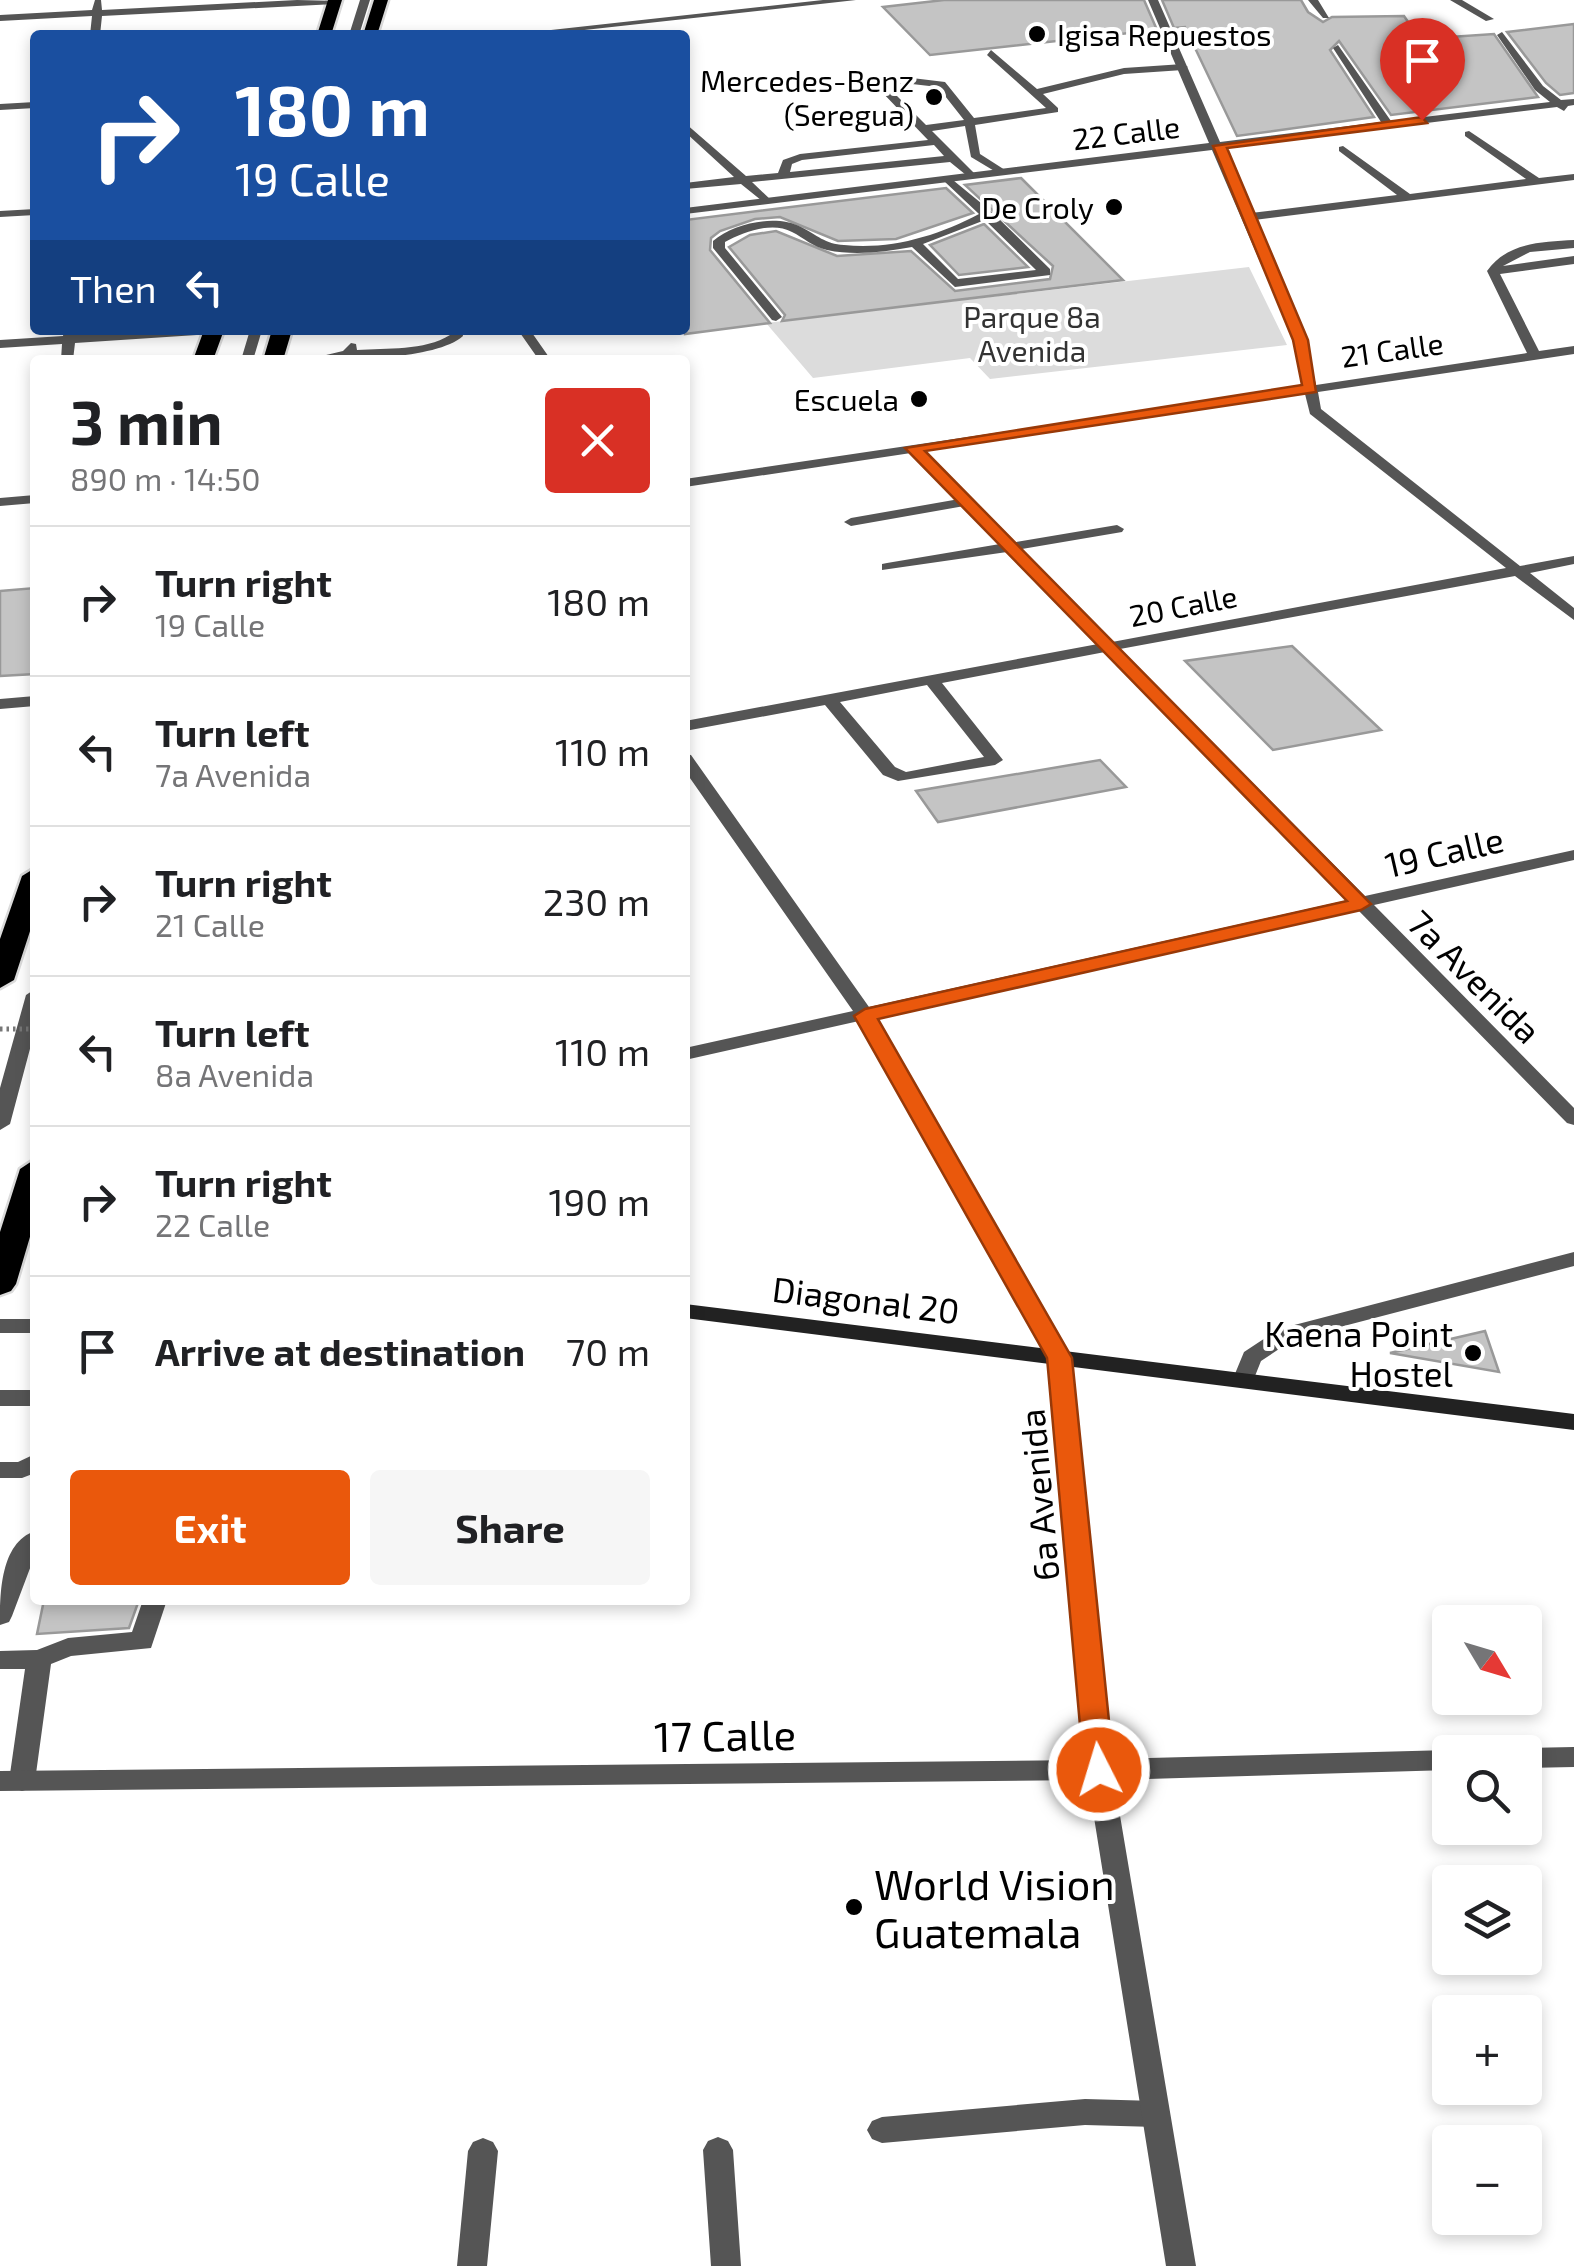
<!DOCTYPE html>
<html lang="en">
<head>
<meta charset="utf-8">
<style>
	body { margin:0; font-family:"Exo 2",sans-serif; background:#f6f6f6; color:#202124; height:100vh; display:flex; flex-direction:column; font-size:38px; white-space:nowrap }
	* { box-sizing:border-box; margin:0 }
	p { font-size:32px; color:#757577 }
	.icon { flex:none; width:55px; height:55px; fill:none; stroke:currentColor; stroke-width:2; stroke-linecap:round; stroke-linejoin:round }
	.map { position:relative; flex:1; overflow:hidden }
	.sheet { position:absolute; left:30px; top:355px; width:660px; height:1250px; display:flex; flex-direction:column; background:#fff; border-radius:10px; box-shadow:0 5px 15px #0003 }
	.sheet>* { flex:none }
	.guide { position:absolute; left:30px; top:30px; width:660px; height:305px; border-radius:10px; box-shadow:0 5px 15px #0003; background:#1a4fa0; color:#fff; overflow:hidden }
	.needle { width:65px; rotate:128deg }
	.buttons { position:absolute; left:1432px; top:1605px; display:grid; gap:20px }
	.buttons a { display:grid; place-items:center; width:110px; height:110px; border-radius:10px; background:#fff; box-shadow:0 5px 15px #0003; font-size:50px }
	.pin { position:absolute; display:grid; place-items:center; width:85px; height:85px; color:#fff; margin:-102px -42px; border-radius:50% 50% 50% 0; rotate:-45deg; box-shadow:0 0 10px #0007 }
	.pin .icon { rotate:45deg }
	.me { position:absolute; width:110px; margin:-55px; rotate:355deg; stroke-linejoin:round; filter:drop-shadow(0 0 8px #0008) }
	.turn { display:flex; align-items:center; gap:35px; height:210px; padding:0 40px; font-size:45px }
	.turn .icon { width:130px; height:130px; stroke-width:2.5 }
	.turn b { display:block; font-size:70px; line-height:85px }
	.then { display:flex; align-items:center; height:95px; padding:0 40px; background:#0003; gap:20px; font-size:38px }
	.round { display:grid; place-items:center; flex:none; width:105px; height:105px; border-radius:10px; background:#f6f6f6 }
	.summary { display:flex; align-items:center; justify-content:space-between; height:170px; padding:0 40px }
	h1 { font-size:60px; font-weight:700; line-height:75px }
	.action { display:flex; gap:20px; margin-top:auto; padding:20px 40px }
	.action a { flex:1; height:115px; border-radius:10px; background:#ea580c; color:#fff; font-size:40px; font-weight:700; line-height:115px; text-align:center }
	.action a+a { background:#f6f6f6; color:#202124 }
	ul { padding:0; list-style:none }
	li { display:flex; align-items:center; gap:30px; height:150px; padding:0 40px; border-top:2px solid #e0e0e0 }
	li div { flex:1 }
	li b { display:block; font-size:38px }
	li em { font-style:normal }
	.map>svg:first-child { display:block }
	.green { fill:#dcdcdc }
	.building { fill:#c4c4c4; stroke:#999; stroke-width:2.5 }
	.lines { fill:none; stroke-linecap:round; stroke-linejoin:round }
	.highway-casing { stroke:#dbdbdb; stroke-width:5 }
	.lane { fill:#555; fill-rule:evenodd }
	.street { fill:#555; fill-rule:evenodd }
	.secondary { fill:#222; fill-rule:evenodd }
	.highway { fill:#000; fill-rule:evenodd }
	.path-bridge { stroke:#777; stroke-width:5; stroke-dasharray:2.5 4; stroke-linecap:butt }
	.route { fill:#ea580c; stroke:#983908; stroke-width:2.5 }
	.poi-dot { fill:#000; stroke:#fff; stroke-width:4 }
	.labels { text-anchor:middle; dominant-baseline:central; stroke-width:8; stroke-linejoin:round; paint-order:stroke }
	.far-poi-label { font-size:30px; fill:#000; stroke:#fff; text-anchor:end }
	.far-street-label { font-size:30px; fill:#000; stroke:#fff }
	.far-park-label { font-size:30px; fill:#333; stroke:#fff }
	.street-label { font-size:35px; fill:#000; stroke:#fff }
	.poi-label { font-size:35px; fill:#000; stroke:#fff; text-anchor:end }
	.near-street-label { font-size:42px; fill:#000; stroke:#fff }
	.near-poi-label { font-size:42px; fill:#000; stroke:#fff; text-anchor:start }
</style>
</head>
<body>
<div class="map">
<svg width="1574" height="2266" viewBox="0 0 1574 2266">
	<rect width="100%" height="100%" fill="#fff"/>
	<path class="green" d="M1249,267L1287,345L990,379L970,358L813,378L766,323Z"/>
	<path class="building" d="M944,0H1144L1157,30L930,55L883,7Z
		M1162,0H1301L1308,12L1323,22L1332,17L1404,16L1420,39L1494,34L1538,97L1391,115L1339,41L1330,50L1374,117L1237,136L1185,27L1174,28Z
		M1574,24V93L1560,95L1546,83L1507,32Z
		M1021,178L1123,280L782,321L785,315L729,247L750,235L776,231L837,256L911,251L955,291L1050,279L1053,266L965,185Z
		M946,188L973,213L896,239L838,241L780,217L755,219L720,231L711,238L710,250L770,323L685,334V220Z
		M984,224L1028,267L959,275L930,245Z
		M35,588V674L0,676V591Z
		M1292,646L1381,730L1273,750L1185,661Z
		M1100,760L1126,787L938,822L916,791Z
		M1485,1331L1499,1372L1390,1353Z
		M44,1600H139L129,1628L37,1634Z"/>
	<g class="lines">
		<defs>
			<path id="highway" d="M328,0H342L331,35H317Z
				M374,0H388L377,35H363Z
				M204,330H224L213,360H193Z
				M272,330H292L283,360H263Z
				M35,868V916L14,980L0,988V939L22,876Z
				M35,1159V1220L16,1284L11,1291L0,1295V1232L20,1169Z"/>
		</defs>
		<use href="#highway" class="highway-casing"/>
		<path class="lane" d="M360,0H370L359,35H349Z
			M991,50L1037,89L1124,68L1183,64L1188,67L1183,70L1124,74L1043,94L1058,108V112L975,125L980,154L1005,170V174L1001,175L971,157L965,126L932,131L977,176L971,179L950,162L752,182L772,201L766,204L741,184L685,189V183L734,177L685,132V123L746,176L778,173L783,160L800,154L928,140L879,89L912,78L945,82L974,118L1046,108L987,55ZM912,84L938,87L964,120L926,125L891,90ZM934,145L944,156L790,172L792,164L802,160Z
			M948,176L992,212L1050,269V275L955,287L912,247C884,252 855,256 827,250C813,247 804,238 792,232C772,221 744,232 725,242V248L782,317L776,321L772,320L713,248V241C734,223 776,214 801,227C817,235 825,244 844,245C890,250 938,236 979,214L944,181L942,179ZM985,220L1036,270L958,279L923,244Z
			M250,330H262L253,360H241Z
			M450,330H462L463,336C436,360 343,360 305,360L343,351L351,343L356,344L357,350C387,348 424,351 450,335Z
			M965,498L972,502L970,505L851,526L844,522L851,518Z
			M1117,525L1124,529L1122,532L1010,551L1003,547L1010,543Z
			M35,989V1030L10,1124L0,1130V1088L26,995Z
			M0,1319H35V1333H0Z
			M0,1390H35V1406H0Z
			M35,1454V1473L22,1478H0V1462H18Z
			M35,1531V1555L12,1616L9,1622L0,1625C0,1594 0,1543 35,1531Z
			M143,1600H167L151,1648L71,1656L51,1664L35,1781L31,1788L22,1791L13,1788L9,1781L25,1669H0V1651L37,1650L68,1638L132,1632Z
			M1085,2099L1156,2101L1166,2105L1170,2114L1166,2123L1156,2127L1085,2125L882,2143L872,2139L867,2130L872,2121L882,2117Z
			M718,2137L728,2141L733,2150L741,2266H711L703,2150L708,2141Z
			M483,2138L493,2142L498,2151L487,2266H457L468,2151L473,2142Z"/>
		<path class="street" d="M95,0H101L102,10L297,0L340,1L335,4L102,16L100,35H90L92,16L0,21V15L92,10Z
			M823,0H856L539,35H505Z
			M1148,0H1158L1220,142L1381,122L1333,48L1338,45L1391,121L1550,102L1535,90L1497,35L1502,32L1543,86L1561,100L1574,99V105L1568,106L1564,111L1557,107L1222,148L1251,213L1397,195L1339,151V147L1343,146L1410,194L1526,179L1465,136V132L1469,131L1539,178L1574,174V180L1254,220L1306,341L1316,385L1527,353L1487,271C1508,242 1541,242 1574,240V248L1530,252L1503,266L1574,256V264L1500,274L1539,351L1574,346V354L1318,392L1321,409L1520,566L1574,556V564L1530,573L1574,608V620L1515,576L1120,649L1365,896L1574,850V860L1374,905L1574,1108V1125L1567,1123L1357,909L876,1017L1071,1358L1111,1759L1450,1750L1458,1752H1450V1770L1114,1780L1196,2266H1166L1088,1780L0,1791V1771L1085,1760L1049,1358L859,1021L685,1060V1048L853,1011L685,771V754L691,755L869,1007L1348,900L1105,652L942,683L1003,760L995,765L898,781L883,775L825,705L685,731V721L1098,644L1007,552L882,570V564L887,563L1000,544L911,453L685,487V479L1303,387L1294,341L1212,150L685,214V208L1209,143ZM1305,394L1310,414L1506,568L1112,642L924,451ZM927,685L984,757L906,772L895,767L840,702Z
			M1308,0H1318L1329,18H1323Z
			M1450,0H1462L1494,19L1486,21Z
			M35,102V108L0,110V104Z
			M35,209V215L0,217V211Z
			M64,330H76V335L218,330L212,334L75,343L73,360H61L62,344L0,348V340L63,336Z
			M518,330H530L551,360H539Z
			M35,495V503L0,506V498Z
			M35,696V706L0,709V699Z
			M1574,1252V1266L1294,1339L1261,1361L1251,1386H1235L1232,1381L1244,1352L1279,1329Z
			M1574,1747V1767L1525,1768V1752H1515L1525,1748Z"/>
		<path class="secondary" d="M685,1304L1574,1414V1430L685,1318Z"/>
		<use href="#highway" class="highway"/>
		<path class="path-bridge" d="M0,1029H35"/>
	</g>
	<path class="route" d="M1422,117L1427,123L1227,148L1308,340L1316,392L925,451L1371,904L1361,910L878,1019L1072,1358L1114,1770L1109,1778H1089L1084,1770L1047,1358L854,1016L865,1009L1347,901L905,448L1302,385L1293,340L1213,146Z"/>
	<g class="poi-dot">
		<circle cx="1037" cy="34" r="10"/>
		<circle cx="934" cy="97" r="10"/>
		<circle cx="1114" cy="207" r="10"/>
		<circle cx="919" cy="399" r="10"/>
		<circle cx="1473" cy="1353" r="10"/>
		<circle cx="854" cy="1907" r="10"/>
	</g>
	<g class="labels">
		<g class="far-poi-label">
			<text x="1057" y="34" text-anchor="start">Igisa Repuestos</text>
			<text x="914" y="80">Mercedes-Benz<tspan x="914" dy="34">(Seregua)</tspan></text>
			<text x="1094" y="207">De Croly</text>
			<text x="899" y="399">Escuela</text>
		</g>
		<g class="far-street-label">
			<text transform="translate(1126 132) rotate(-7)">22 Calle</text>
			<text transform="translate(1392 349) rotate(-8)">21 Calle</text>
			<text transform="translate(1183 605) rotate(-11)">20 Calle</text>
		</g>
		<g class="far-park-label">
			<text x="1032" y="316">Parque 8a<tspan x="1032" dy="34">Avenida</tspan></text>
		</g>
		<g class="street-label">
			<text transform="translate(1444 851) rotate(-13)">19 Calle</text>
			<text transform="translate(1475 976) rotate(45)">7a Avenida</text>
			<text transform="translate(866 1299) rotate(7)">Diagonal 20</text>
			<text transform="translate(1038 1495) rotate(-95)">6a Avenida</text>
		</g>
		<g class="poi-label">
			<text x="1453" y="1333">Kaena Point<tspan x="1453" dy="40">Hostel</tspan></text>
		</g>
		<g class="near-street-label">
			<text transform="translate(725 1734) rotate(-1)">17 Calle</text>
		</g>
		<g class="near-poi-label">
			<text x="874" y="1883">World Vision<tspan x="874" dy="48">Guatemala</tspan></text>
		</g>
	</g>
</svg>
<div class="buttons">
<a><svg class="needle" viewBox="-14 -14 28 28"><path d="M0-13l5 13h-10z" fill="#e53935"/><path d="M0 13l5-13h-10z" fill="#757577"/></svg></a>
<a><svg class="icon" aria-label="search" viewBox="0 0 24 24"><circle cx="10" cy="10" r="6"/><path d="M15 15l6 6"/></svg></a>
<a><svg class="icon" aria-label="layers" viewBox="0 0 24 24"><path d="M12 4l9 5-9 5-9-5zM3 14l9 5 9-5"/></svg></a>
<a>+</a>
<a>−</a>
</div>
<div class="pin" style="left:1422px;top:120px;background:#d93025"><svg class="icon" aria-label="arrive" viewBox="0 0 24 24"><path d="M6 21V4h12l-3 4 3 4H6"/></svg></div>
<svg class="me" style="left:1099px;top:1770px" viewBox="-20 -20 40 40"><circle r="17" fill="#ea580c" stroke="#fff" stroke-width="3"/><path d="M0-11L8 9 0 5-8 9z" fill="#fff"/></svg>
<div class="guide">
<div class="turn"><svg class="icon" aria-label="right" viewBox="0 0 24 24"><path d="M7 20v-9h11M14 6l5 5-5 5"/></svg><div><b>180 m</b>19 Calle</div></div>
<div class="then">Then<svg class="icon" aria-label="left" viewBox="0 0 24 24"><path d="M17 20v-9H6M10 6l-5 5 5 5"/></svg></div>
</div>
<section class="sheet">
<div class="summary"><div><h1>3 min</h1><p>890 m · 14:50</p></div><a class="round" style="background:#d93025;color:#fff"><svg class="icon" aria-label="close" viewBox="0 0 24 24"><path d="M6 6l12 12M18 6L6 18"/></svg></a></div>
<ul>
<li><svg class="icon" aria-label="right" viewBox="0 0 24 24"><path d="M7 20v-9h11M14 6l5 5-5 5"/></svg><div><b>Turn right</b><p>19 Calle</p></div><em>180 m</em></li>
<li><svg class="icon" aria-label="left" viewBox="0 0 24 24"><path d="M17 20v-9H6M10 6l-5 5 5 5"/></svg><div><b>Turn left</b><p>7a Avenida</p></div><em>110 m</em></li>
<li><svg class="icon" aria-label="right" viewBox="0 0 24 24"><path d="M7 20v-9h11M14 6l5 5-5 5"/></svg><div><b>Turn right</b><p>21 Calle</p></div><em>230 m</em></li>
<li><svg class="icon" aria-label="left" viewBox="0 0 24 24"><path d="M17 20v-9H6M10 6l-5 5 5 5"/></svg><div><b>Turn left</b><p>8a Avenida</p></div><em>110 m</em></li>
<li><svg class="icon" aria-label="right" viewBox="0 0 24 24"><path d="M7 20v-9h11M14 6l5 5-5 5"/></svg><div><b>Turn right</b><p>22 Calle</p></div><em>190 m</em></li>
<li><svg class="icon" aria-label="arrive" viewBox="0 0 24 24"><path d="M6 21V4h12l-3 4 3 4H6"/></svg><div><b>Arrive at destination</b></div><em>70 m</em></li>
</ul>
<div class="action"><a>Exit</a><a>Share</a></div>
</section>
</div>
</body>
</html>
